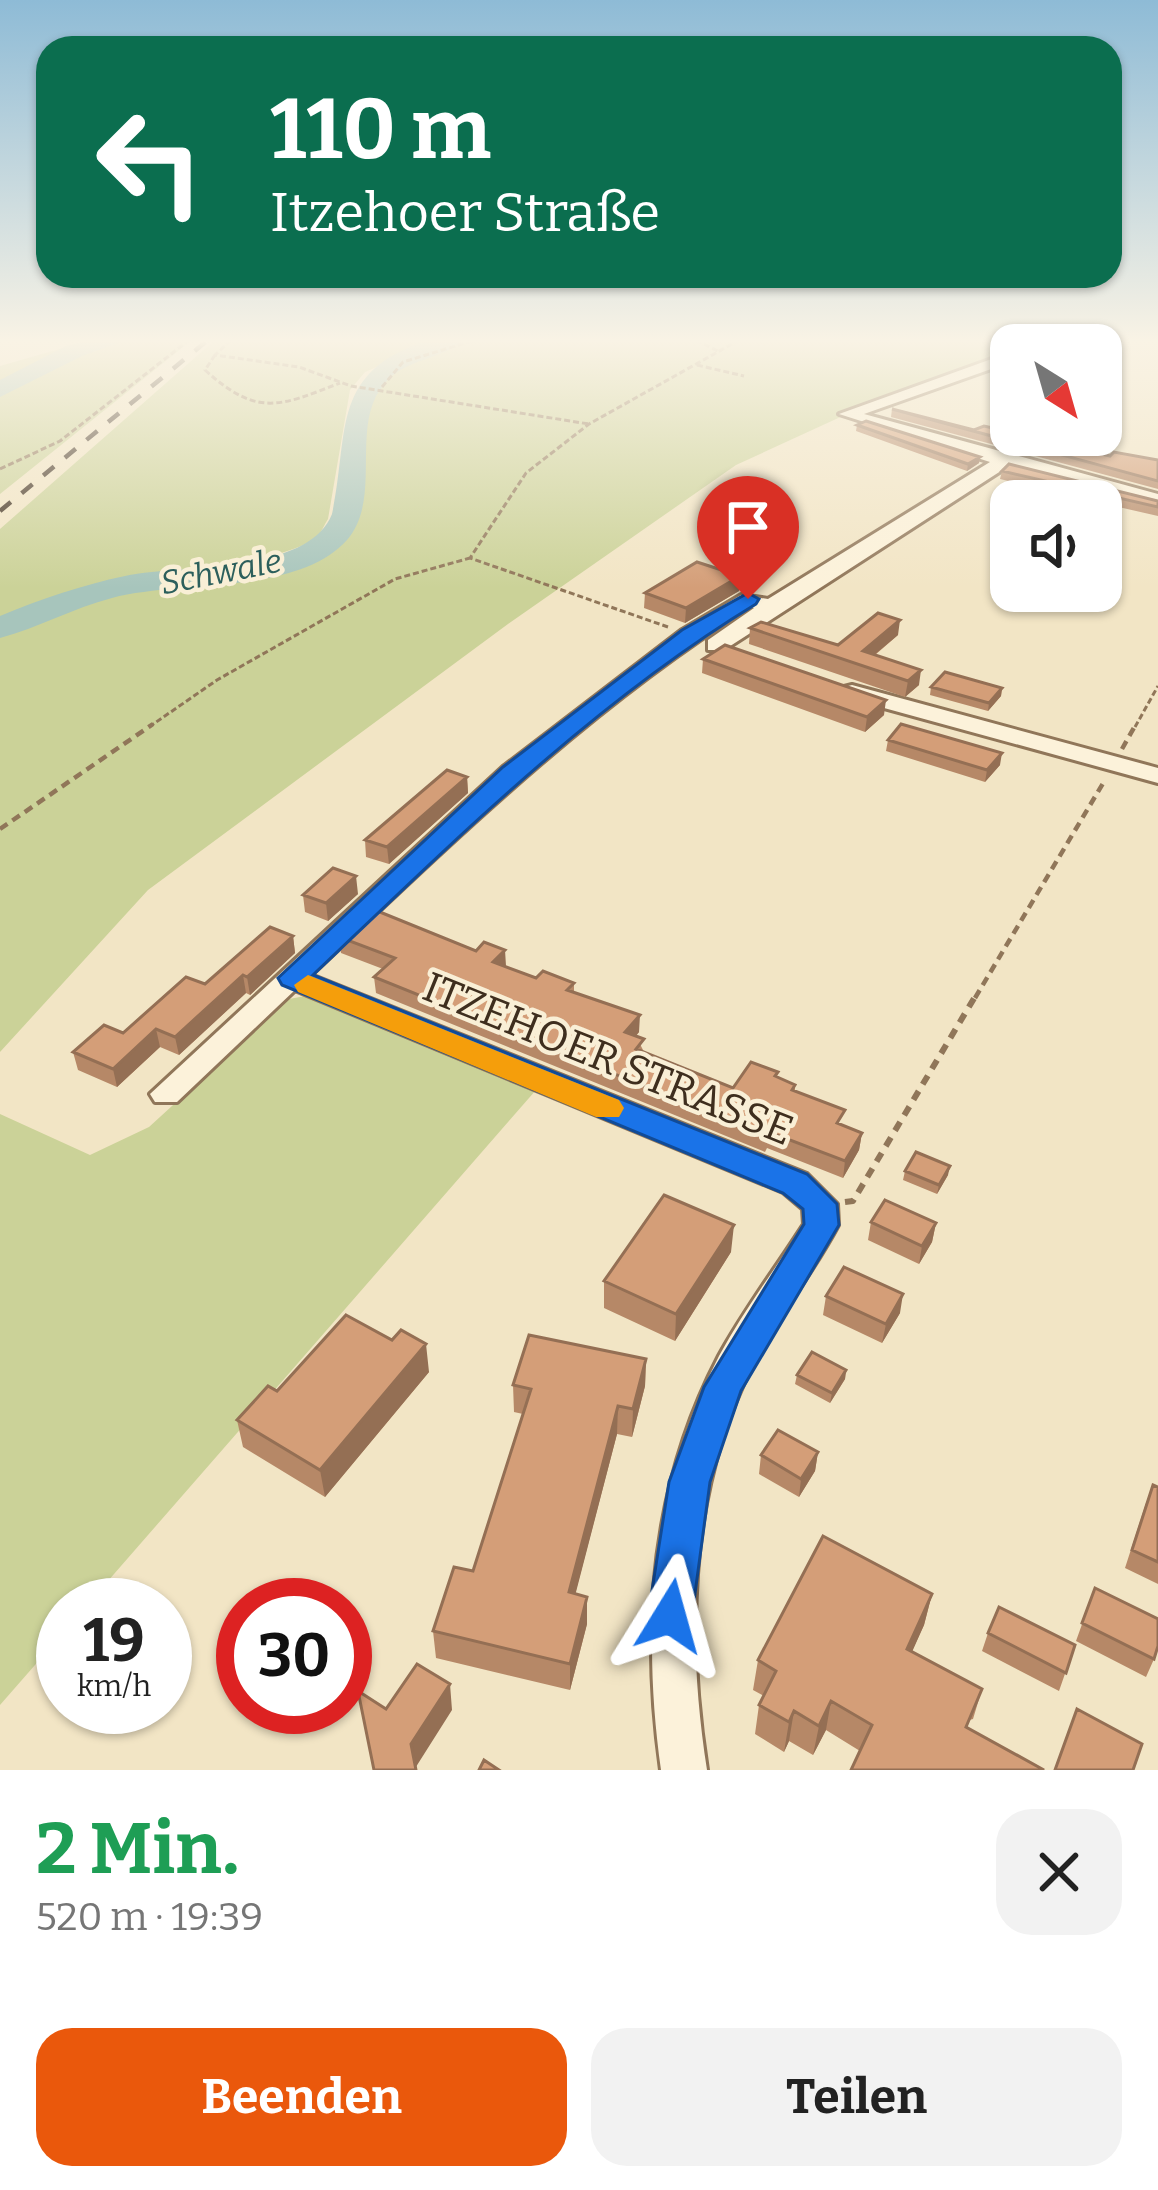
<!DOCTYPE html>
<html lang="de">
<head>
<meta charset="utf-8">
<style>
	body { margin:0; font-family:Bitter,serif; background:#f2f2f2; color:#222; height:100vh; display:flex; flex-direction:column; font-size:45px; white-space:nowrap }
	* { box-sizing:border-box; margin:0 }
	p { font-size:39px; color:#767676 }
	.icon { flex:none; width:66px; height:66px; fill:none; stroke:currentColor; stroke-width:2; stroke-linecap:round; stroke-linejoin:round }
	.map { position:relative; height:1770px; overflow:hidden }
	.side { display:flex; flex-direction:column; background:#fff; flex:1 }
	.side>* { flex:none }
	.banner { position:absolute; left:36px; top:36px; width:1086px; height:252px; border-radius:36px; box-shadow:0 3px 9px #0004; background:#0b6e4f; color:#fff; overflow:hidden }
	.needle { width:78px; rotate:143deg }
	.buttons { position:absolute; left:990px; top:324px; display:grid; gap:24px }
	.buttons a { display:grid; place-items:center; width:132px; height:132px; border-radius:24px; background:#fff; box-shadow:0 3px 9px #0004; font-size:60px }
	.speed { position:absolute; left:36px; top:1578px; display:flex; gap:24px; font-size:60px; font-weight:700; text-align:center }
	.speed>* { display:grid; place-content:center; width:156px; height:156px; border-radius:50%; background:#fff; box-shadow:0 3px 9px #0004; line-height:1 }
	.speed small { font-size:30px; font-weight:400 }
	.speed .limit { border:18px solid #d22; background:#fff; color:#111 }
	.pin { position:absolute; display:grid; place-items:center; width:102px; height:102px; color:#fff; margin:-123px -51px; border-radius:50% 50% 50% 0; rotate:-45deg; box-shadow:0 0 12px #0007 }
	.pin .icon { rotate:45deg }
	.me { position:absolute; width:132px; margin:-66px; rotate:8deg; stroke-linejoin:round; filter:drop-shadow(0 0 9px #0008) }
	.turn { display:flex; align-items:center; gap:42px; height:252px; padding:0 36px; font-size:54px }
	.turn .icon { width:156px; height:156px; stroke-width:2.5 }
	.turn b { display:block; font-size:84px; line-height:102px }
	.round { display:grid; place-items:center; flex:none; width:126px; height:126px; border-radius:36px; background:#f2f2f2 }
	.summary { display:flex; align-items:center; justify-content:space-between; height:204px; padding:0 36px }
	h1 { font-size:72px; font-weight:700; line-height:90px; color:#1e9e55 }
	.button { display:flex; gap:24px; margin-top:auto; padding:24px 36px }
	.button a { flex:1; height:138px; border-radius:36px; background:#ea580c; color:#fff; font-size:48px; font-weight:700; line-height:138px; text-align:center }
	.button a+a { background:#f2f2f2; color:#222 }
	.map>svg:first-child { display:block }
	.green { fill:#cbd298 }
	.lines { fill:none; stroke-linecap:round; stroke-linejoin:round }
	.river { fill:#a7c5bc; fill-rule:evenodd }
	.minor-casing { stroke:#907659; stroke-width:6 }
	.path-far2 { stroke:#907659; stroke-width:3; stroke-dasharray:6 3; stroke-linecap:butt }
	.path-far1 { stroke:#907659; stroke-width:4.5; stroke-dasharray:9 6; stroke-linecap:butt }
	.path { stroke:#907659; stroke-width:6; stroke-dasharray:10 8; stroke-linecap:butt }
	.minor { fill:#fcf2da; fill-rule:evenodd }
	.rail { stroke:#3e2e1e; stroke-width:4.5; stroke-dasharray:14 14; stroke-linecap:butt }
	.wall { fill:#b68867 }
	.shaded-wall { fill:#946f54 }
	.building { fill:#d49e78; stroke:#946f54; stroke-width:3 }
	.route { fill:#1a73e8; stroke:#114b97; stroke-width:3 }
	.slow { fill:#f59e0b }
	.labels { text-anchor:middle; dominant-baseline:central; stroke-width:9; stroke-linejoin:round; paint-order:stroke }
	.far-water-label { font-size:33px; font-style:italic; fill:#2c5f5c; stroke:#f9efd6 }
	.near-street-label { font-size:42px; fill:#3e2e1e; stroke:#f9efd6 }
</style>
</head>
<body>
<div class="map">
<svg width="1158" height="1770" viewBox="0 0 1158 1770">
	<rect width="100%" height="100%" fill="#f2e5c5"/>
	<path class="green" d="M91,340H192L0,494V366Z
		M215,340L437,341L365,372L350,390L328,519C324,525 322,531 318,536C289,564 111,584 62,595L66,599C93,593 121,585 148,581C199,574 323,576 346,518C362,479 349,430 365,389L375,387L400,362L464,340H1071L1011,345V357L847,414L736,465L508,624L148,890L0,1052V529Z
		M311,995L536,1090L87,1605H63V1633L0,1705V1114L90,1155L149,1127L289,999Z"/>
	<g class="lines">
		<path class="river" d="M89,340H126L82,356L0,397V380L66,346Z
			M429,340H463C442,360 406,358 385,383C348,425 384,497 347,540C298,595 179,580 112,598C73,608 38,628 0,638V616C41,599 82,585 125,576C179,564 308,575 332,514C350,430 329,372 429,340Z"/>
		<defs>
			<path id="minor" d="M1054,340H1078L1069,345H1045Z
				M1011,352V362L864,414L1158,494V505L1007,467L724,650H708V640L754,608L750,607C589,708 450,844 311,975L807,1174L837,1204L838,1225C812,1274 777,1317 752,1366C689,1490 686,1636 707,1770H661C641,1629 652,1484 719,1356C744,1310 776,1268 804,1224L803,1209L783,1192L295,990L177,1102H155L150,1094L503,767L682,630L741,595L768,599L990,462L839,414Z
				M852,685L1158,768V783L844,697V687Z"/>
		</defs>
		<use href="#minor" class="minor-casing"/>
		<path class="path-far2" d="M231,340L215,355L299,367L351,386L589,424
			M696,340L718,351
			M215,355L205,370C258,418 280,406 340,383
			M697,365L744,376
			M382,387L403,362L475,340
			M0,469L60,441L189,340
			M668,627L470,558L526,473L589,424L739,340
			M149,727L217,680L395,579L470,558
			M1135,727L1158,686"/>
		<path class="path-far1" d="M1122,749L1136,724
			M0,829L153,724
			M975,998L1105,780"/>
		<path class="path" d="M845,1202L853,1201L976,995"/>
		<use href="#minor" class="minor"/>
		<path class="rail" d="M0,511L208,340"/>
	</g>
	<path class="wall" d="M892,409L974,430L1110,456L1158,460V489L891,417Z
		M857,425L980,457L979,463L967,471L856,431Z
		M1002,471L1158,501V516L1101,503V501H1093L1000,479Z
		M739,591L685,623L644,608L645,593Z
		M750,628L838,645L898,635L875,655L919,685L905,697L749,644Z
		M703,659L884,715L865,732L702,673Z
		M931,687L1002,688L1001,696L988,711L930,695Z
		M888,740L1000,765L985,782L886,751Z
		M467,777L468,793L389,864L366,857L365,840Z
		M358,894L328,921L305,912L303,895Z
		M293,936L295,953L250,995L246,993L179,1055L160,1047L117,1087L78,1070L73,1052L123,1033Z
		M339,937L505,967L536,978L574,983V992L639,1032L636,1036L644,1052L733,1088L778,1072L777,1078L795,1085V1091L843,1126L862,1133L859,1150L843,1178L767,1148L765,1152L376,993L374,977L383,969L341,953Z
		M905,1171L948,1175L937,1194L903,1180Z
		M871,1222L936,1223L932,1242L919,1264L868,1240Z
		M731,1252L675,1341L604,1308V1281Z
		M826,1296L900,1313L882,1343L823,1315Z
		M392,1340L429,1372L325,1497L243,1447L237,1420L277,1391Z
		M646,1359L645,1386L632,1437L617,1434L575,1594L587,1624L570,1690L436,1658L433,1631L473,1571L523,1414L514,1412L513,1385Z
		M846,1370L845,1379L830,1403L795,1384L797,1375Z
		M818,1452L815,1471L799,1497L759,1474L761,1455Z
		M1158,1487V1584L1125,1568L1146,1503Z
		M1095,1588L1154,1659L1146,1677L1076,1641Z
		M932,1594L924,1625L912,1651L982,1689L973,1719L860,1751L826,1730L813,1755L789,1741L784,1752L755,1734L759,1705L764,1696L753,1690L758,1660Z
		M988,1633L1075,1645L1059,1691L982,1651Z"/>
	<path class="shaded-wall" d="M980,457L979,463L967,471L968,464Z
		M740,576L739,591L685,623L686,608Z
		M900,620L898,635L861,666L863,651Z
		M921,670L919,685L905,697L908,681Z
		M1002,688L1001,696L988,711L989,703Z
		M886,700L884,715L865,732L867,717Z
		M1002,753L1000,765L985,782L987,770Z
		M467,777L468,793L389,864L387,847Z
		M356,876L358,894L328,921L326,903Z
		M293,936L295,953L250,995L247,977Z
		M505,950L506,966L493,962Z
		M243,975L246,993L179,1055L175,1037Z
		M640,1015L639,1032L625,1048V1032Z
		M156,1029L160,1047L117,1087L113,1069Z
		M862,1133L859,1150L843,1178L845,1161Z
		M950,1166L948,1175L937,1194L939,1185Z
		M936,1223L932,1242L919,1264L922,1246Z
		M734,1225L731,1252L675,1341L676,1314Z
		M903,1294L900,1313L882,1343L886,1324Z
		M426,1344L429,1372L325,1497L320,1470Z
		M646,1359L645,1386L632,1437L633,1409Z
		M846,1370L845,1379L830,1403L832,1393Z
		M618,1406L617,1434L569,1619V1592Z
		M818,1452L815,1471L799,1497L801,1479Z
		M932,1594L924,1625L900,1679L907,1649Z
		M587,1597V1624L570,1690V1664Z
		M450,1684L452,1710L414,1770L411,1744Z
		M831,1701L826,1730L813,1755L819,1726Z
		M794,1711L789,1741L784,1752L789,1722Z"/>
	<path class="building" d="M892,409L974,430L984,426L1011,432V435H1023L1110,456L1114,452L1158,460V481Z
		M866,421L980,457L968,464L857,425Z
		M1009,464L1158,501V507L1002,471Z
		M697,562L740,576L686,608L645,593Z
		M878,613L900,620L863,651L921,670L908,681L750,628L761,622L838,645Z
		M725,645L886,700L867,717L703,659Z
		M945,672L1002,688L989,703L931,687Z
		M901,724L1002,753L987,770L888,740Z
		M447,770L467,777L387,847L365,840Z
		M333,868L356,876L326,903L303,895Z
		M370,908L476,951L484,942L505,950L493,962L536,978L543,971L574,983L567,990L640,1015L625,1032L644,1039L636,1049L733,1088L751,1062L778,1072L775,1076L795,1085L792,1090L845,1110L837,1123L862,1133L845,1161L769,1132L766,1135L374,977L395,958L339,937Z
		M270,927L293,936L247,977L243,975L175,1037L156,1029L113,1069L73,1052L104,1025L123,1033L186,977L205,984Z
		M916,1152L950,1166L939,1185L905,1171Z
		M664,1195L734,1225L676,1314L604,1281Z
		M885,1200L936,1223L922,1246L871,1222Z
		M844,1267L903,1294L886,1324L826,1296Z
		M346,1315L392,1340L401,1330L426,1344L320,1470L237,1420L268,1386L277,1391Z
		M529,1335L646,1359L633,1409L618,1406L569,1592L587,1597L570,1664L433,1631L454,1567L473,1571L531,1389L513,1385Z
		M812,1352L846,1370L832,1393L797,1375Z
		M778,1430L818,1452L801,1479L761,1455Z
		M1153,1485L1158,1487V1562L1132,1550Z
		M823,1536L932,1594L907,1649L982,1689L966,1727L1044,1770H851L872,1725L831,1701L819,1726L794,1711L789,1722L759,1705L776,1671L758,1660Z
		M1095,1588L1158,1619V1646L1154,1659L1082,1623Z
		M999,1607L1075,1645L1066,1673L988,1633Z
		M417,1664L450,1684L411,1744L416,1770H374L358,1691L386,1709Z
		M1077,1709L1142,1744L1133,1770H1055Z
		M484,1760L499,1770H479Z"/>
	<linearGradient id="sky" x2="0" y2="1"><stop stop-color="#8ebbd6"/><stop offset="0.58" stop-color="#f9f3e5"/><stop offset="1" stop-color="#f9f3e5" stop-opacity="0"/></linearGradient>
	<rect width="1158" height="588" fill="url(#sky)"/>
	<path class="route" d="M748,593L759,599L756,604C593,703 452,843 313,975L807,1174L837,1204L839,1225L741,1391L710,1482L692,1616L686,1631L670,1637L655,1631L648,1616L669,1482L704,1387L804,1224L803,1209L783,1193L282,985L278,978L503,767L682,630Z"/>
	<path class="slow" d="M308,975L619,1100L624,1108L619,1117H596L298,992L294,985Z"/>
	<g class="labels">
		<g class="far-water-label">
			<text transform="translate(221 572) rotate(-11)">Schwale</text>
		</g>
		<g class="near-street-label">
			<text transform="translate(608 1059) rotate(22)">ITZEHOER STRASSE</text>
		</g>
	</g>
</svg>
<div class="buttons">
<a><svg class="needle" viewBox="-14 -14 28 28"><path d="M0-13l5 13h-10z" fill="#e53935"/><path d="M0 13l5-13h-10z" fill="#767676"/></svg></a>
<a><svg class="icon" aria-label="sound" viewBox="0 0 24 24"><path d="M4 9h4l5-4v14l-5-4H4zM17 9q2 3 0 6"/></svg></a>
</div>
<div class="speed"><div>19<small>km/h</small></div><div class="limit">30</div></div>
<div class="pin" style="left:748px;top:599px;background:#d93025"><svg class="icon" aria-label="arrive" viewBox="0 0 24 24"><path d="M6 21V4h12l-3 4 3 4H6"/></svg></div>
<svg class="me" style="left:670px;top:1616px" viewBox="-20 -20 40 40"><path d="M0-17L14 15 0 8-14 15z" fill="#1a73e8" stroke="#fff" stroke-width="4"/></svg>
<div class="banner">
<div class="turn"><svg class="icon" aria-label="left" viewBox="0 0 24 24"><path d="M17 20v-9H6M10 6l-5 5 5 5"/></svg><div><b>110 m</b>Itzehoer Straße</div></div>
</div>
</div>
<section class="side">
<div class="summary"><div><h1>2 Min.</h1><p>520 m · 19:39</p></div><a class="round"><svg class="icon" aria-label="close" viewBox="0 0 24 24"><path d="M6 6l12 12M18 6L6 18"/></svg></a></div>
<div class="button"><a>Beenden</a><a>Teilen</a></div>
</section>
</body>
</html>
